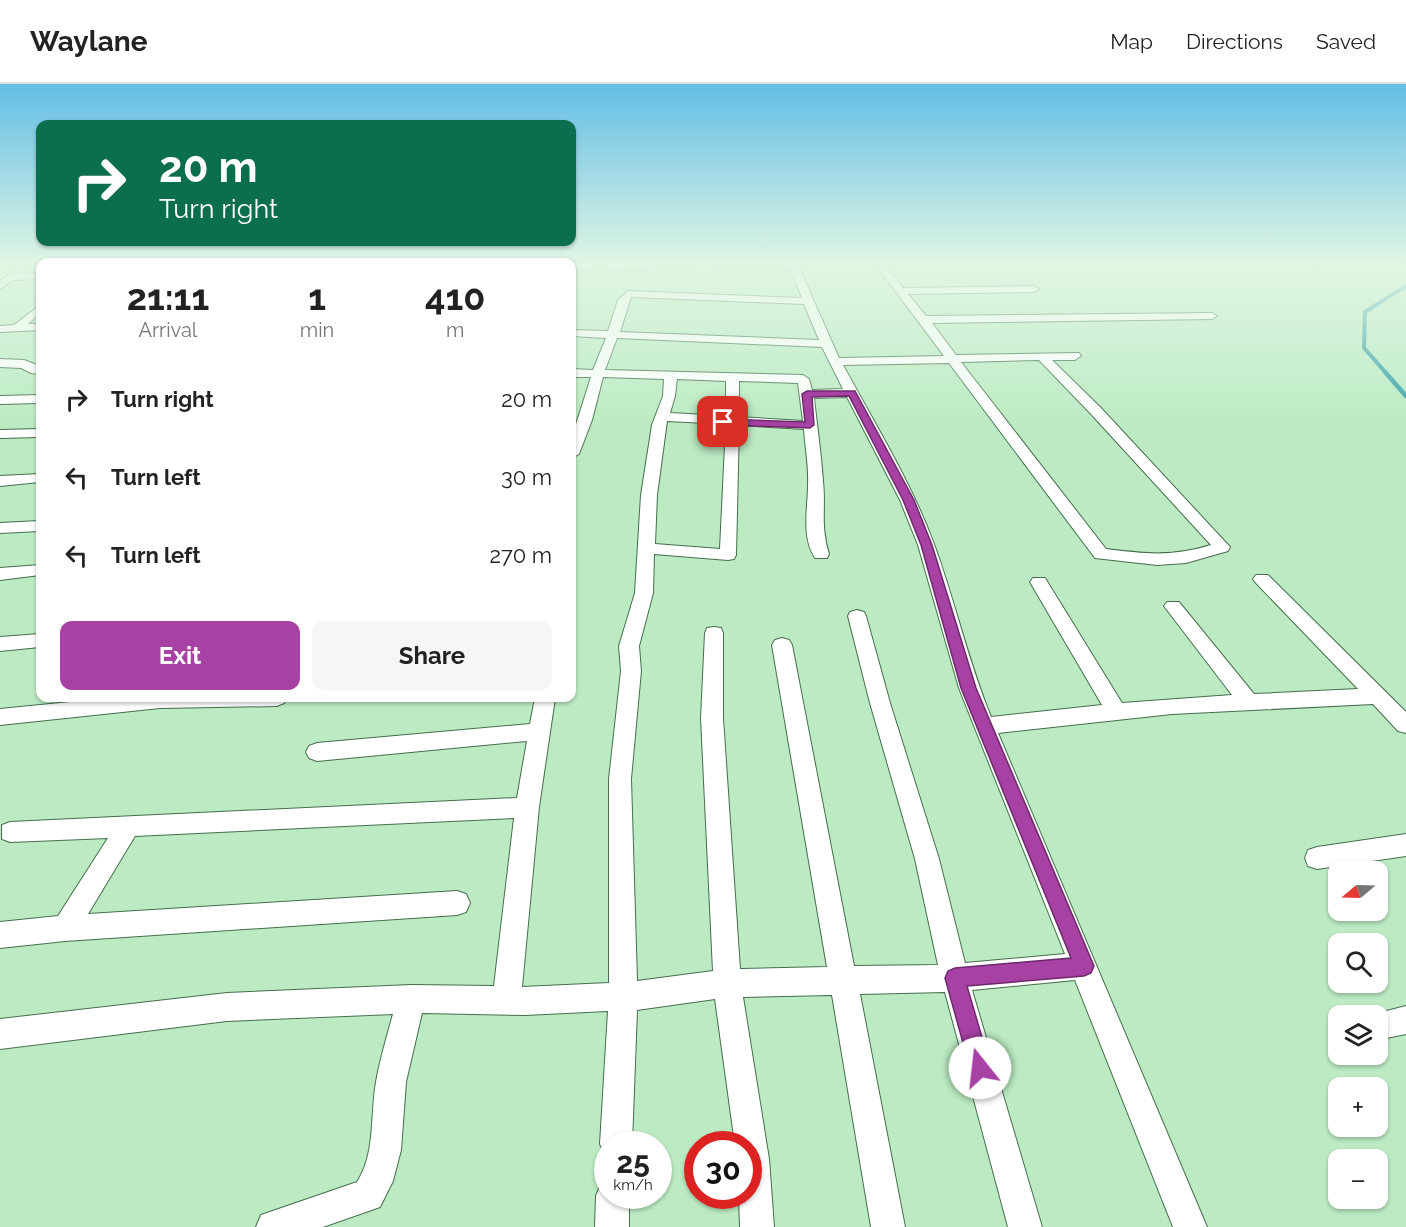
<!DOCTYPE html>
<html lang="en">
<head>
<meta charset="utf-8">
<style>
	body { margin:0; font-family:Raleway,sans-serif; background:#f6f6f6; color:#222; height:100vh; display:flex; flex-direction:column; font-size:22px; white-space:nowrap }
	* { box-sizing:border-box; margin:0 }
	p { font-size:20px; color:#767676 }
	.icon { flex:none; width:33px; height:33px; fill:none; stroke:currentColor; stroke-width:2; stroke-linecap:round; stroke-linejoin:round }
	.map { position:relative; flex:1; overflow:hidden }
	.details { position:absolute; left:36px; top:174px; width:540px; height:444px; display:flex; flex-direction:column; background:#fff; border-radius:12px; box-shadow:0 2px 4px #0004 }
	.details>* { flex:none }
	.top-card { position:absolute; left:36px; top:36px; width:540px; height:126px; border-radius:12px; box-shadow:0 2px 4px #0004; background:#0b6e4f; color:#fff; overflow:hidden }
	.needle { width:39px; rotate:251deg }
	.controls { position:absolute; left:1328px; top:777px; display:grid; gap:12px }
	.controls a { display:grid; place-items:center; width:60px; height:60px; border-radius:12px; background:#fff; box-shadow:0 2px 4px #0004; font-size:30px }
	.speed { position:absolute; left:594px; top:1047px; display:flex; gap:12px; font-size:30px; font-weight:700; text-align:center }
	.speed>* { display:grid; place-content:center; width:78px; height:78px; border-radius:50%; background:#fff; box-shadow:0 2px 4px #0004; line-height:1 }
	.speed small { font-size:15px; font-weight:400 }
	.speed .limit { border:9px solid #d22; background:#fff; color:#111 }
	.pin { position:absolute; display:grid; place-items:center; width:51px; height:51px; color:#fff; margin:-26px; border-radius:12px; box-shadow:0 3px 9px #0006 }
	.me { position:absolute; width:66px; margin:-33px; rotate:344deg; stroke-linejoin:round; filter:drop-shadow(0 0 4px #0008) }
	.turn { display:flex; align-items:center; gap:21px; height:126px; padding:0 24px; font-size:27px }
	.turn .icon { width:78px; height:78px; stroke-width:2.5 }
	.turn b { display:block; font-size:42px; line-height:51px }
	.eta { display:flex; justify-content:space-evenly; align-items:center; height:102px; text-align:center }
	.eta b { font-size:36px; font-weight:700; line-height:42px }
	.button { display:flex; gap:12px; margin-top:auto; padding:12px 24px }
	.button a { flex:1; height:69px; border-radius:12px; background:#a841a4; color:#fff; font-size:24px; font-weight:700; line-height:69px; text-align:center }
	.button a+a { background:#f6f6f6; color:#222 }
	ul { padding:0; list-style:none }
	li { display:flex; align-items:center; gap:18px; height:78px; padding:0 24px }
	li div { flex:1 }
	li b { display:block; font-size:22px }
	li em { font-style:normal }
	header { display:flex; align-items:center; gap:36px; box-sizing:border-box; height:84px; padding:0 30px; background:#fff; border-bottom:2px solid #e0e0e0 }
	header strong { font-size:28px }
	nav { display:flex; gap:33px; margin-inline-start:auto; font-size:21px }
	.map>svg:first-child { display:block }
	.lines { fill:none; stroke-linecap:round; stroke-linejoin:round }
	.stream-far1 { stroke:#35a0aa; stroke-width:4 }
	.stream { stroke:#35a0aa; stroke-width:4.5 }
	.street-casing { stroke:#446e4c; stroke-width:2 }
	.street { fill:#fff; fill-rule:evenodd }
	.route { fill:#a841a4; stroke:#6d2a6b; stroke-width:1.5 }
</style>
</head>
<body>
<header>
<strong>Waylane</strong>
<nav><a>Map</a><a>Directions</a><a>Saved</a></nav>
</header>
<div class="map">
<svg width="1406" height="1143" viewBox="0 0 1406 1143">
	<rect width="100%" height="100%" fill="#bcebc3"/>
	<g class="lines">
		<path class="stream-far1" d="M1387,290L1364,264L1365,228L1406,202"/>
		<path class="stream" d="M1385,288L1406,312"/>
		<defs>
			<path id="street" d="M21,181H31L21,190L40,189V195L14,196L0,205V197Z
				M572,181H696L691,184L572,185Z
				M710,181H798L839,274L944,272L876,181H885L903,204L1034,202L1039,205L1034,208L908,210L926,232L1212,229L1217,232L1212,235L932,239L956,271L1079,269L1081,272L1075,276H1052L1101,324L1230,463L1228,467L1186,479L1157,481L1095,474L949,279L843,281C875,340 911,398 934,460C955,517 968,577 991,633L1102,621L1030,498L1033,494H1045L1122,619L1232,611L1164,522L1167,518H1179L1254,610L1358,605L1256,499L1253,495L1256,491H1268L1406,628V649L1398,647L1373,620L1172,630L998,649L1207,1143H1173L1075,896L972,906L1042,1143H1008L945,908L860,910L905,1143H871L832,911L743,913L769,1075L774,1143H740L739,1112H748V1060H735L715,915L637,926L632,1060H608V1072L605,1071L600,1060L608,927L525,931L422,929L406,998L401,1066L393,1097L380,1123L323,1143H256L261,1131L357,1098C376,1069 370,1030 376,998C380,975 387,952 393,930L227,937L0,965V935L227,909L411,901L494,902L514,734L135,752L88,830L457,807L466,810L470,819L466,828L457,831L65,857L0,864V838L58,832L108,754L10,758L2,755V741L10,738L517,714L527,657L317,677L309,674L306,668L309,662L317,659L530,640L535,614H555L539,723L522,903L609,899V695L621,587L619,562L635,509L641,411L652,341L663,312L664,295L603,293L592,336L579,370L572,374V353L591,293H572V285L593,286L606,254L572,252V246L608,247L618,216L628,207L802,214L790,184H714ZM631,213L804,220L819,256L620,248ZM617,254L822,263L843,305L812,306L809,295L803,291L605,286ZM1039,276L1091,330L1211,461C1171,473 1147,470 1106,465L961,278ZM677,295L726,297V332L670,329L675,312ZM739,297L798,299L803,337L739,333ZM847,313L900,416L918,461L959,604L1065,870L965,879L939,775L890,619L866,532L864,528L857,526L850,528L848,532L870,619L915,775L938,881L854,882L792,561L789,556L782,554L775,556L772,561L827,883L740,885L723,634V549L721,544L714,543L707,544L705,549L701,634L713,887L637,897L631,695L641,587L639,562L653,509L654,470L728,476L734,475L736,471L739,341L804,345C805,363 809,382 808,401C808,424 801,452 815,474H827L829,470C820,440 826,425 823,397C821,369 817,341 814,314ZM667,337L726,340L720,465L655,460L657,411Z
				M1306,181H1317L1319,183L1314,186Z
				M40,221V229L28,240H40V246L0,248V242L14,241Z
				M0,275L24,276L40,282V290L31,289L21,284L0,283Z
				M40,311V319L0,320V312Z
				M40,345V353L0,354V346Z
				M40,390V398L0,402V392Z
				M40,437V447L0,449V439Z
				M40,481V491L0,496V484Z
				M40,550V563L0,567V553Z
				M110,614H287L284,619L277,622L160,624L0,641V625Z
				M1406,750V772L1317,785L1308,782L1305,774L1308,766L1317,763Z
				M1406,922V950L1377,956V932H1367Z
				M608,1098V1112H629V1143H595L596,1112L601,1100Z"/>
		</defs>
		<use href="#street" class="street-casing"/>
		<use href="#street" class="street"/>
	</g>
	<linearGradient id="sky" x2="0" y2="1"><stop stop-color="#63bee6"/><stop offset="0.53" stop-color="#e1f6e4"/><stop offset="1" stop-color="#e1f6e4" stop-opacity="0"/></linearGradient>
	<rect width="1406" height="341" fill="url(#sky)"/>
	<path class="route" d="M807,307H855L914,416L932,461L976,604L1094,882L1091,889L1084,892L967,902L991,984L988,992L980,995L973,992L970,984L945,894L948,887L955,884L1071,874L961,604L921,461L903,416L849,312L812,313L814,341L810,344L723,341L718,338L723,335L805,338L802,310Z"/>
</svg>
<div class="controls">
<a><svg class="needle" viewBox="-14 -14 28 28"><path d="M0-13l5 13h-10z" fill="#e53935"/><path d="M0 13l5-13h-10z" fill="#767676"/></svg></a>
<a><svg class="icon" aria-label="search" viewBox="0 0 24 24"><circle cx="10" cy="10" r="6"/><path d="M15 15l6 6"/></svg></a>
<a><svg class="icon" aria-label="layers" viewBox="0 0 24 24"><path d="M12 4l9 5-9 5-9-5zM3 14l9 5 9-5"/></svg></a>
<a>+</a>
<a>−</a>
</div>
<div class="speed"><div>25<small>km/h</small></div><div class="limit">30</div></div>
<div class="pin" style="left:723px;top:338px;background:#d93025"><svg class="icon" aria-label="arrive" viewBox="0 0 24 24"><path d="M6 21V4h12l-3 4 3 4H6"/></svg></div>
<svg class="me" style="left:980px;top:984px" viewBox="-20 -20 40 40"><circle r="19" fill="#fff"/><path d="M0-13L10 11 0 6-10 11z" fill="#a841a4"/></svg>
<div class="top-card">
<div class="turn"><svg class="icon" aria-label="right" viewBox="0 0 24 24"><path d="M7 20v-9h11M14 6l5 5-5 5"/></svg><div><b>20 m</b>Turn right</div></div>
</div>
<section class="details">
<div class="eta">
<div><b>21:11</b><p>Arrival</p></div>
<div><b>1</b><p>min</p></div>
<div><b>410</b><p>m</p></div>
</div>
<ul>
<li><svg class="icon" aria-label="right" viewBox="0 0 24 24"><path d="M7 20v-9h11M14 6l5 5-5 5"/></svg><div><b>Turn right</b></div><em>20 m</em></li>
<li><svg class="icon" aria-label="left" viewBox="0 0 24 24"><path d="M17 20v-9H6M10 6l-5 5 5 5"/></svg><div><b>Turn left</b></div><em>30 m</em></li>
<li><svg class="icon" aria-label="left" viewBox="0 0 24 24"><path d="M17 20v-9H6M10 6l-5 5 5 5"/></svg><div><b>Turn left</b></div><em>270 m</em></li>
</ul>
<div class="button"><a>Exit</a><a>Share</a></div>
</section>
</div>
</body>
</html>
